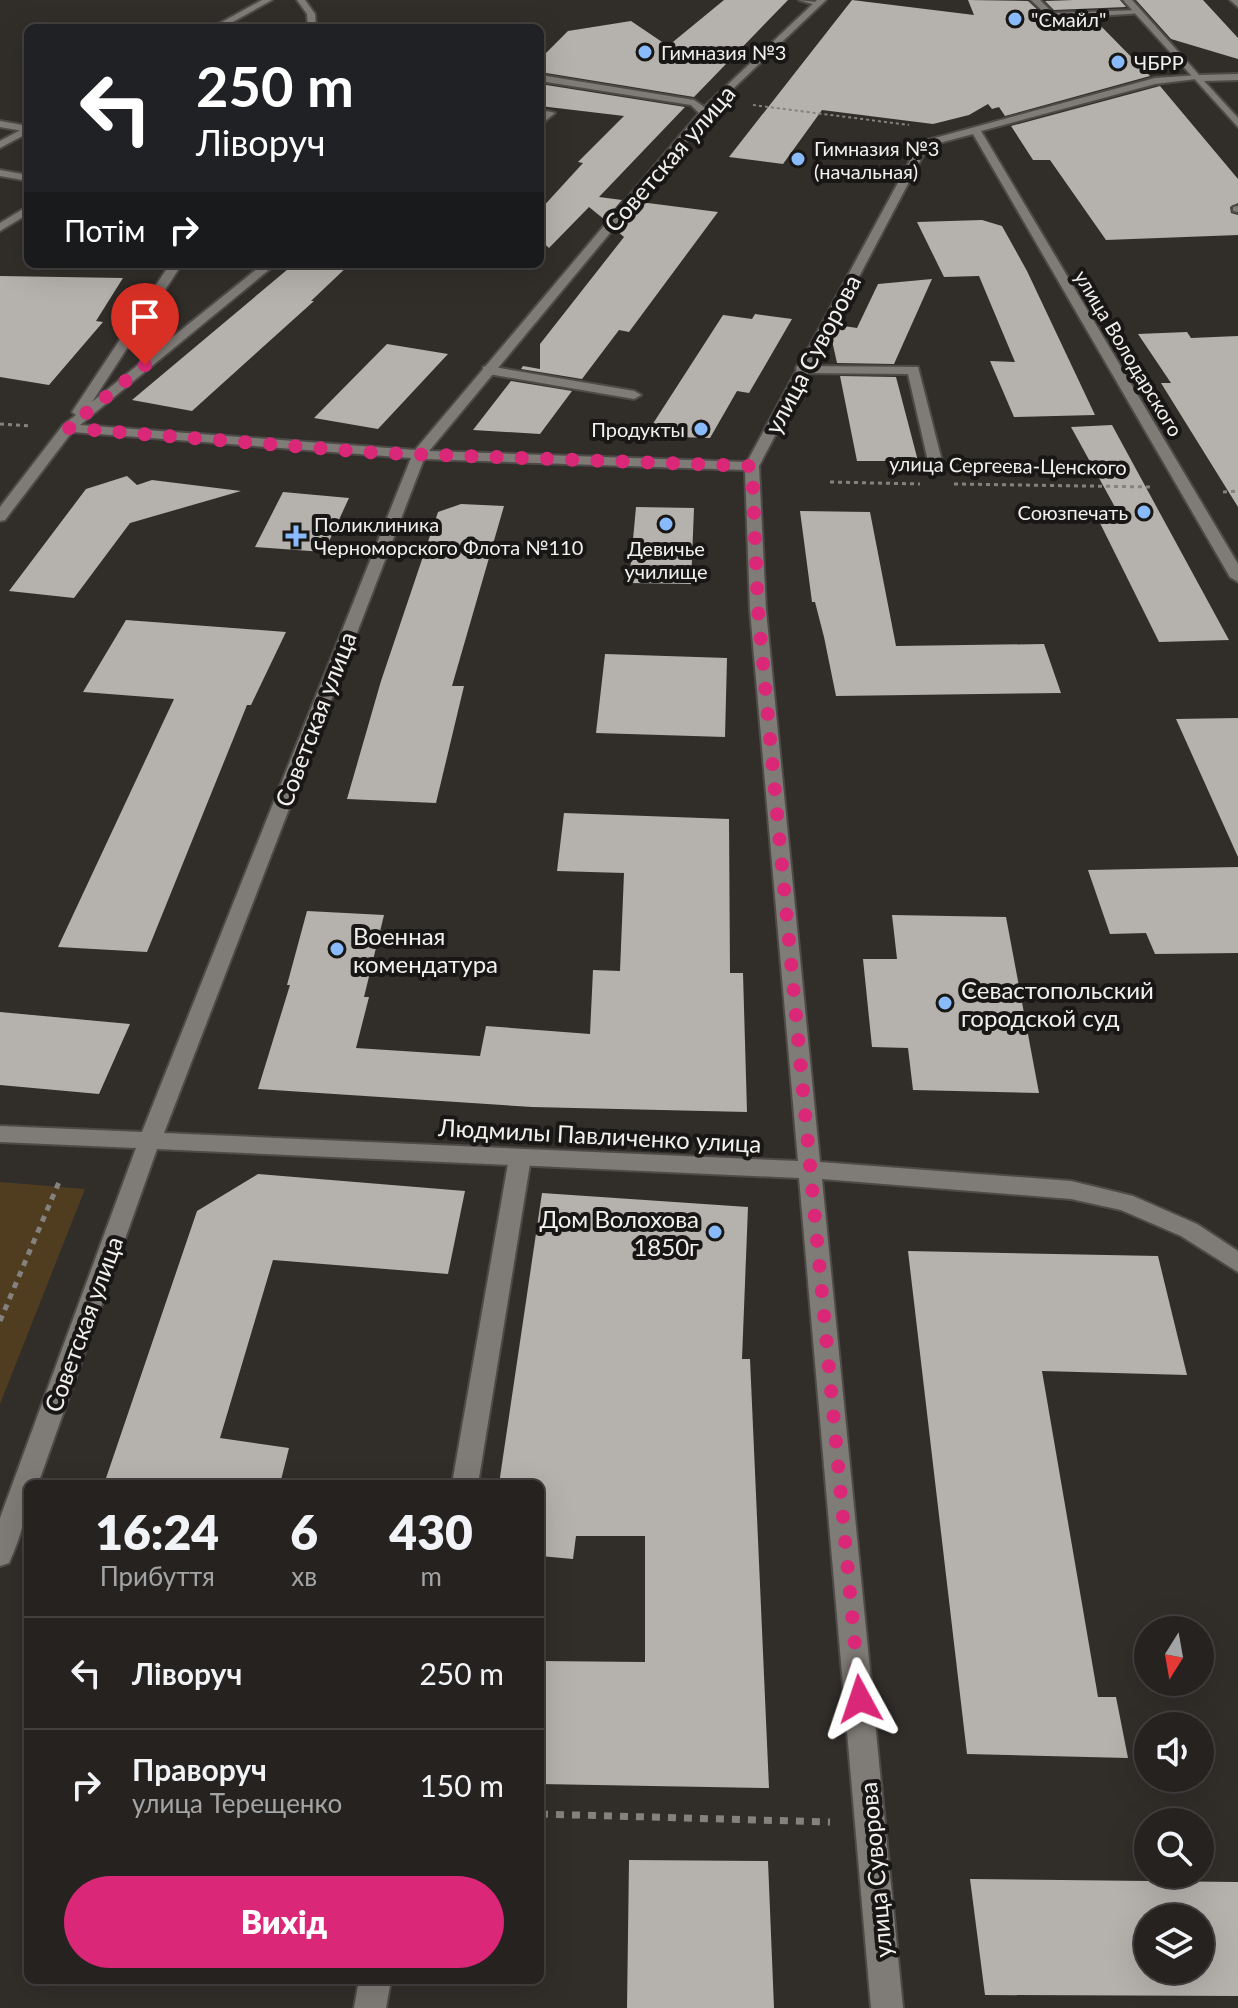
<!DOCTYPE html>
<html lang="uk">
<head>
<meta charset="utf-8">
<style>
	body { margin:0; font-family:Lato,sans-serif; background:#312f2d; color:#f1f3f6; height:100vh; display:flex; flex-direction:column; font-size:30px; white-space:nowrap }
	* { box-sizing:border-box; margin:0 }
	p { font-size:26px; color:#a3a4a5 }
	.icon { flex:none; width:44px; height:44px; fill:none; stroke:currentColor; stroke-width:2; stroke-linecap:round; stroke-linejoin:round }
	.map { position:relative; flex:1; overflow:hidden }
	.details { position:absolute; left:24px; top:1480px; width:520px; height:504px; display:flex; flex-direction:column; background:#252220; border-radius:12px; box-shadow:0 8px 32px #0002,0 0 0 2px #423f3e }
	.details>* { flex:none }
	.guide { position:absolute; left:24px; top:24px; width:520px; height:244px; border-radius:12px; box-shadow:0 8px 32px #0002,0 0 0 2px #423f3e; background:#202124; color:#fff; overflow:hidden }
	.needle { width:52px; rotate:191deg }
	.fabs { position:absolute; left:1134px; top:1616px; display:grid; gap:16px }
	.fabs a { display:grid; place-items:center; width:80px; height:80px; border-radius:50%; background:#252220; box-shadow:0 8px 32px #0002,0 0 0 2px #423f3e; font-size:40px }
	.pin { position:absolute; display:grid; place-items:center; width:68px; height:68px; color:#fff; margin:-82px -34px; border-radius:50% 50% 50% 0; rotate:-45deg; box-shadow:0 0 8px #0007 }
	.pin .icon { rotate:45deg }
	.me { position:absolute; width:88px; margin:-44px; rotate:355deg; stroke-linejoin:round; filter:drop-shadow(0 0 6px #0008) }
	.turn { display:flex; align-items:center; gap:28px; height:168px; padding:0 40px; font-size:36px }
	.turn .icon { width:104px; height:104px; stroke-width:2.5 }
	.turn b { display:block; font-size:56px; line-height:68px }
	.then { display:flex; align-items:center; height:76px; padding:0 40px; background:#0003; gap:16px; font-size:30px }
	.eta { display:flex; justify-content:space-evenly; align-items:center; height:136px; text-align:center }
	.eta b { font-size:48px; font-weight:800; line-height:56px }
	.primary-button { display:flex; gap:16px; margin-top:auto; padding:16px 40px }
	.primary-button a { flex:1; height:92px; border-radius:48px; background:#db2777; color:#fff; font-size:32px; font-weight:800; line-height:92px; text-align:center }
	ul { padding:0; list-style:none }
	li { display:flex; align-items:center; gap:24px; height:112px; padding:0 40px; border-top:2px solid #423f3e }
	li div { flex:1 }
	li b { display:block; font-size:30px }
	li em { font-style:normal }
	.map>svg:first-child { display:block }
	.green { fill:#503d20 }
	.building { fill:#b5b1ac; fill-rule:evenodd }
	.lines { fill:none; stroke-linecap:round; stroke-linejoin:round }
	.lane-casing { stroke:#4d4a48; stroke-width:4 }
	.street-casing { stroke:#4d4a48; stroke-width:4 }
	.secondary-casing { stroke:#4d4a48; stroke-width:4 }
	.path-far3 { stroke:#84817e; stroke-width:2; stroke-dasharray:3 3; stroke-linecap:butt }
	.path-far2 { stroke:#84817e; stroke-width:3; stroke-dasharray:4 4; stroke-linecap:butt }
	.path-far1 { stroke:#84817e; stroke-width:5; stroke-dasharray:6 6; stroke-linecap:butt }
	.path { stroke:#84817e; stroke-width:7; stroke-dasharray:8 8; stroke-linecap:butt }
	.lane { fill:#7f7b76; fill-rule:evenodd }
	.street { fill:#7f7b76; fill-rule:evenodd }
	.secondary { fill:#7f7b76; fill-rule:evenodd }
	.route { stroke:#db2777; stroke-width:14; stroke-dasharray:0 25.2 }
	.poi-dot { fill:#89bafc; stroke:#181715; stroke-width:3 }
	.labels { text-anchor:middle; dominant-baseline:central; stroke-width:8; stroke-linejoin:round; paint-order:stroke }
	.far-poi-label { font-size:20px; fill:#f2f0ee; stroke:#181715; text-anchor:start }
	.far-street-label { font-size:20px; fill:#f2f0ee; stroke:#181715 }
	.street-label { font-size:24px; fill:#f2f0ee; stroke:#181715 }
	.poi-label { font-size:24px; fill:#f2f0ee; stroke:#181715; text-anchor:start }
</style>
</head>
<body>
<div class="map">
<svg width="1238" height="2008" viewBox="0 0 1238 2008">
	<rect width="100%" height="100%" fill="#312e2a"/>
	<path class="green" d="M0,1182L85,1189L0,1404Z"/>
	<path class="building" d="M724,0H788L694,97L540,72V59L568,31L631,21L668,46Z
		M852,0L974,15L968,0L1028,1L1051,22L1094,19L1150,76L1005,116L999,107L992,109L988,104L969,115L933,124L822,110L783,164L729,157Z
		M1074,0H1120L1126,7L1054,10L1045,1Z
		M1136,0H1203L1238,38V59L1171,39Z
		M540,84L685,107L599,197L622,200L605,220L589,207L549,248L540,240V210L583,163L578,162L624,116L540,106Z
		M1160,86L1238,179V203L1230,207L1231,213L1238,215V235L1106,240L1050,160H1033L1011,126Z
		M640,202L718,212L629,332L619,330L582,379L521,369L523,366L540,369V344L624,237L616,230Z
		M982,220L1002,226L1027,271L1095,415L1014,417L990,361L1015,362L979,276L944,277L917,222Z
		M294,264H350L311,301H314L192,411L132,400Z
		M0,276L123,278L96,321L103,322L49,385L0,377Z
		M932,279L894,364L837,363L831,336L837,325L857,328L878,284Z
		M755,314L792,319L749,393L737,391L710,438L645,436L723,315L752,319Z
		M1187,332L1191,338L1238,336V507L1161,383H1171L1138,334Z
		M387,344L448,354L378,429L314,418Z
		M840,376L896,377L918,461H857Z
		M511,381L572,391L540,434L473,430Z
		M1112,425L1229,640L1159,642L1093,509H1116L1071,427Z
		M127,476L137,485L152,480L241,491L130,523L74,598L9,591L86,489Z
		M283,492L349,498L324,552L255,547Z
		M461,504L504,506L452,686H464L436,803L347,799L381,681L438,512Z
		M636,507L694,508L691,584L629,583Z
		M800,511L870,512L896,646L1044,644L1061,693L836,696L824,637L815,602H812Z
		M126,620L286,632L251,705H247L147,952L58,947L174,699L83,692Z
		M605,654L727,658L725,737L596,733Z
		M1238,718V857L1176,719Z
		M564,813L729,819L730,973H743L747,1112L532,1107L258,1089L290,985H287L307,911L384,915L364,997H369L356,1048L480,1056L486,1026L590,1034L593,970L620,971L624,873L557,871Z
		M1238,867V953L1155,954L1146,933L1110,934L1088,870Z
		M892,915L1006,917L1039,1093L913,1090L908,1048L872,1047L863,959H897Z
		M0,1012L130,1024L99,1094L0,1085Z
		M258,1174L465,1191L448,1274L273,1260L220,1438L289,1448L280,1484H104L197,1211Z
		M542,1193L748,1207L742,1359H750L769,1788L540,1784V1661L645,1662V1536H576L573,1559L540,1556V1484H499Z
		M908,1251L1158,1256L1187,1375L1042,1371L1098,1697H1116L1128,1758L967,1754Z
		M629,1860L768,1861L774,2008H627Z
		M970,1879L1238,1882V1996L985,1995ZM1148,1918H1200V1970H1148Z"/>
	<g class="lines">
		<defs>
			<path id="lane" d="M799,0L823,3L819,6Z
				M1031,0H1040L1053,13L1139,10L1143,13L1051,19Z
				M1230,0H1238V7Z
				M547,111L555,113L540,125V117Z
				M0,121L28,126V132L0,127Z
				M0,170L28,175V181L0,176Z
				M28,206V214L0,231V223Z
				M1238,206V212L1233,211V207Z
				M488,366L634,391L641,395L634,399L483,373V367Z
				M797,366L918,367L942,461L935,465L928,461L908,374L802,373L796,369Z
				M520,1149L528,1152L531,1158L478,1484H452L509,1158L512,1152Z
				M359,1980H391L386,2008H354Z"/>
			<path id="street" d="M297,0H305L315,14L316,28H308L307,14Z
				M817,0H826L717,104L429,451L747,462L920,142L1155,78L1199,75L1204,78L1155,84L981,131L1238,564V582L1230,577L973,134L928,146L759,466L766,610L820,1162L1071,1181L1133,1196L1197,1224L1238,1251V1272L1181,1236L1121,1210L1071,1199L822,1179L903,2008H871L799,1178L157,1149L38,1484H28C28,1513 21,1536 9,1563L0,1566V1518L136,1148L0,1142V1126L142,1132L411,458L72,432L5,520L0,521V507L63,425L76,415L72,412L170,264H182L92,402L263,264H276L80,425L415,450L699,113L691,105L540,81V75L694,100L704,107ZM424,459L745,470L750,610L798,1161L164,1133Z"/>
			<path id="secondary" d="M262,0H272L222,28H211Z
				M1123,0H1132L1199,75L1238,74V80L1204,81L1238,118V127Z
				M28,126V133L0,148V141Z"/>
		</defs>
		<use href="#lane" class="lane-casing"/>
		<use href="#street" class="street-casing"/>
		<use href="#secondary" class="secondary-casing"/>
		<path class="path-far3" d="M753,105L909,125"/>
		<path class="path-far2" d="M0,424L31,426
			M830,482L920,484
			M954,484L1152,487
			M1223,492L1238,491"/>
		<path class="path-far1" d="M0,1321L59,1182"/>
		<path class="path" d="M540,1814L830,1822"/>
		<use href="#lane" class="lane"/>
		<use href="#street" class="street"/>
		<use href="#secondary" class="secondary"/>
	</g>
	<g class="lines">
		<path class="route" d="M145,365L68,428L378,453L752,466L758,610L860,1699"/>
	</g>
	<g class="poi-dot">
		<circle cx="1015" cy="19" r="8"/>
		<circle cx="645" cy="52" r="8"/>
		<circle cx="1118" cy="62" r="8"/>
		<circle cx="798" cy="159" r="8"/>
		<circle cx="701" cy="429" r="8"/>
		<circle cx="1144" cy="512" r="8"/>
		<circle cx="666" cy="524" r="8"/>
		<path d="M292 524h8v8h8v8h-8v8h-8v-8h-8v-8h8z"/>
		<circle cx="337" cy="949" r="8"/>
		<circle cx="945" cy="1003" r="8"/>
		<circle cx="715" cy="1232" r="8"/>
	</g>
	<g class="labels">
		<g class="far-poi-label">
			<text x="1031" y="19">"Смайл"</text>
			<text x="661" y="52">Гимназия №3</text>
			<text x="1134" y="62">ЧБРР</text>
			<text x="814" y="148">Гимназия №3<tspan x="814" dy="23">(начальная)</tspan></text>
			<text x="685" y="429" text-anchor="end">Продукты</text>
			<text x="1128" y="512" text-anchor="end">Союзпечать</text>
			<text x="314" y="524">Поликлиника<tspan x="314" dy="23">Черноморского Флота №110</tspan></text>
			<text x="666" y="548" text-anchor="middle">Девичье<tspan x="666" dy="23">училище</tspan></text>
		</g>
		<g class="far-street-label">
			<text transform="translate(1129 353) rotate(59)">улица Володарского</text>
			<text transform="translate(1008 465) rotate(1)">улица Сергеева-Ценского</text>
		</g>
		<g class="street-label">
			<text transform="translate(669 158) rotate(-49)">Советская улица</text>
			<text transform="translate(812 354) rotate(-62)">улица Суворова</text>
			<text transform="translate(315 719) rotate(-69)">Советская улица</text>
			<text transform="translate(600 1135) rotate(3)">Людмилы Павличенко улица</text>
			<text transform="translate(83 1324) rotate(-70)">Советская улица</text>
			<text transform="translate(875 1870) rotate(-95)">улица Суворова</text>
		</g>
		<g class="poi-label">
			<text x="353" y="935">Военная<tspan x="353" dy="28">комендатура</tspan></text>
			<text x="961" y="989">Севастопольский<tspan x="961" dy="28">городской суд</tspan></text>
			<text x="699" y="1218" text-anchor="end">Дом Волохова<tspan x="699" dy="28">1850г</tspan></text>
		</g>
	</g>
</svg>
<div class="fabs">
<a><svg class="needle" viewBox="-14 -14 28 28"><path d="M0-13l5 13h-10z" fill="#e53935"/><path d="M0 13l5-13h-10z" fill="#a3a4a5"/></svg></a>
<a><svg class="icon" aria-label="sound" viewBox="0 0 24 24"><path d="M4 9h4l5-4v14l-5-4H4zM17 9q2 3 0 6"/></svg></a>
<a><svg class="icon" aria-label="search" viewBox="0 0 24 24"><circle cx="10" cy="10" r="6"/><path d="M15 15l6 6"/></svg></a>
<a><svg class="icon" aria-label="layers" viewBox="0 0 24 24"><path d="M12 4l9 5-9 5-9-5zM3 14l9 5 9-5"/></svg></a>
</div>
<div class="pin" style="left:145px;top:365px;background:#d93025"><svg class="icon" aria-label="arrive" viewBox="0 0 24 24"><path d="M6 21V4h12l-3 4 3 4H6"/></svg></div>
<svg class="me" style="left:860px;top:1699px" viewBox="-20 -20 40 40"><path d="M0-17L14 15 0 8-14 15z" fill="#db2777" stroke="#fff" stroke-width="4"/></svg>
<div class="guide">
<div class="turn"><svg class="icon" aria-label="left" viewBox="0 0 24 24"><path d="M17 20v-9H6M10 6l-5 5 5 5"/></svg><div><b>250 m</b>Ліворуч</div></div>
<div class="then">Потім<svg class="icon" aria-label="right" viewBox="0 0 24 24"><path d="M7 20v-9h11M14 6l5 5-5 5"/></svg></div>
</div>
<section class="details">
<div class="eta">
<div><b>16:24</b><p>Прибуття</p></div>
<div><b>6</b><p>хв</p></div>
<div><b>430</b><p>m</p></div>
</div>
<ul>
<li><svg class="icon" aria-label="left" viewBox="0 0 24 24"><path d="M17 20v-9H6M10 6l-5 5 5 5"/></svg><div><b>Ліворуч</b></div><em>250 m</em></li>
<li><svg class="icon" aria-label="right" viewBox="0 0 24 24"><path d="M7 20v-9h11M14 6l5 5-5 5"/></svg><div><b>Праворуч</b><p>улица Терещенко</p></div><em>150 m</em></li>
</ul>
<div class="primary-button"><a>Вихід</a></div>
</section>
</div>
</body>
</html>
